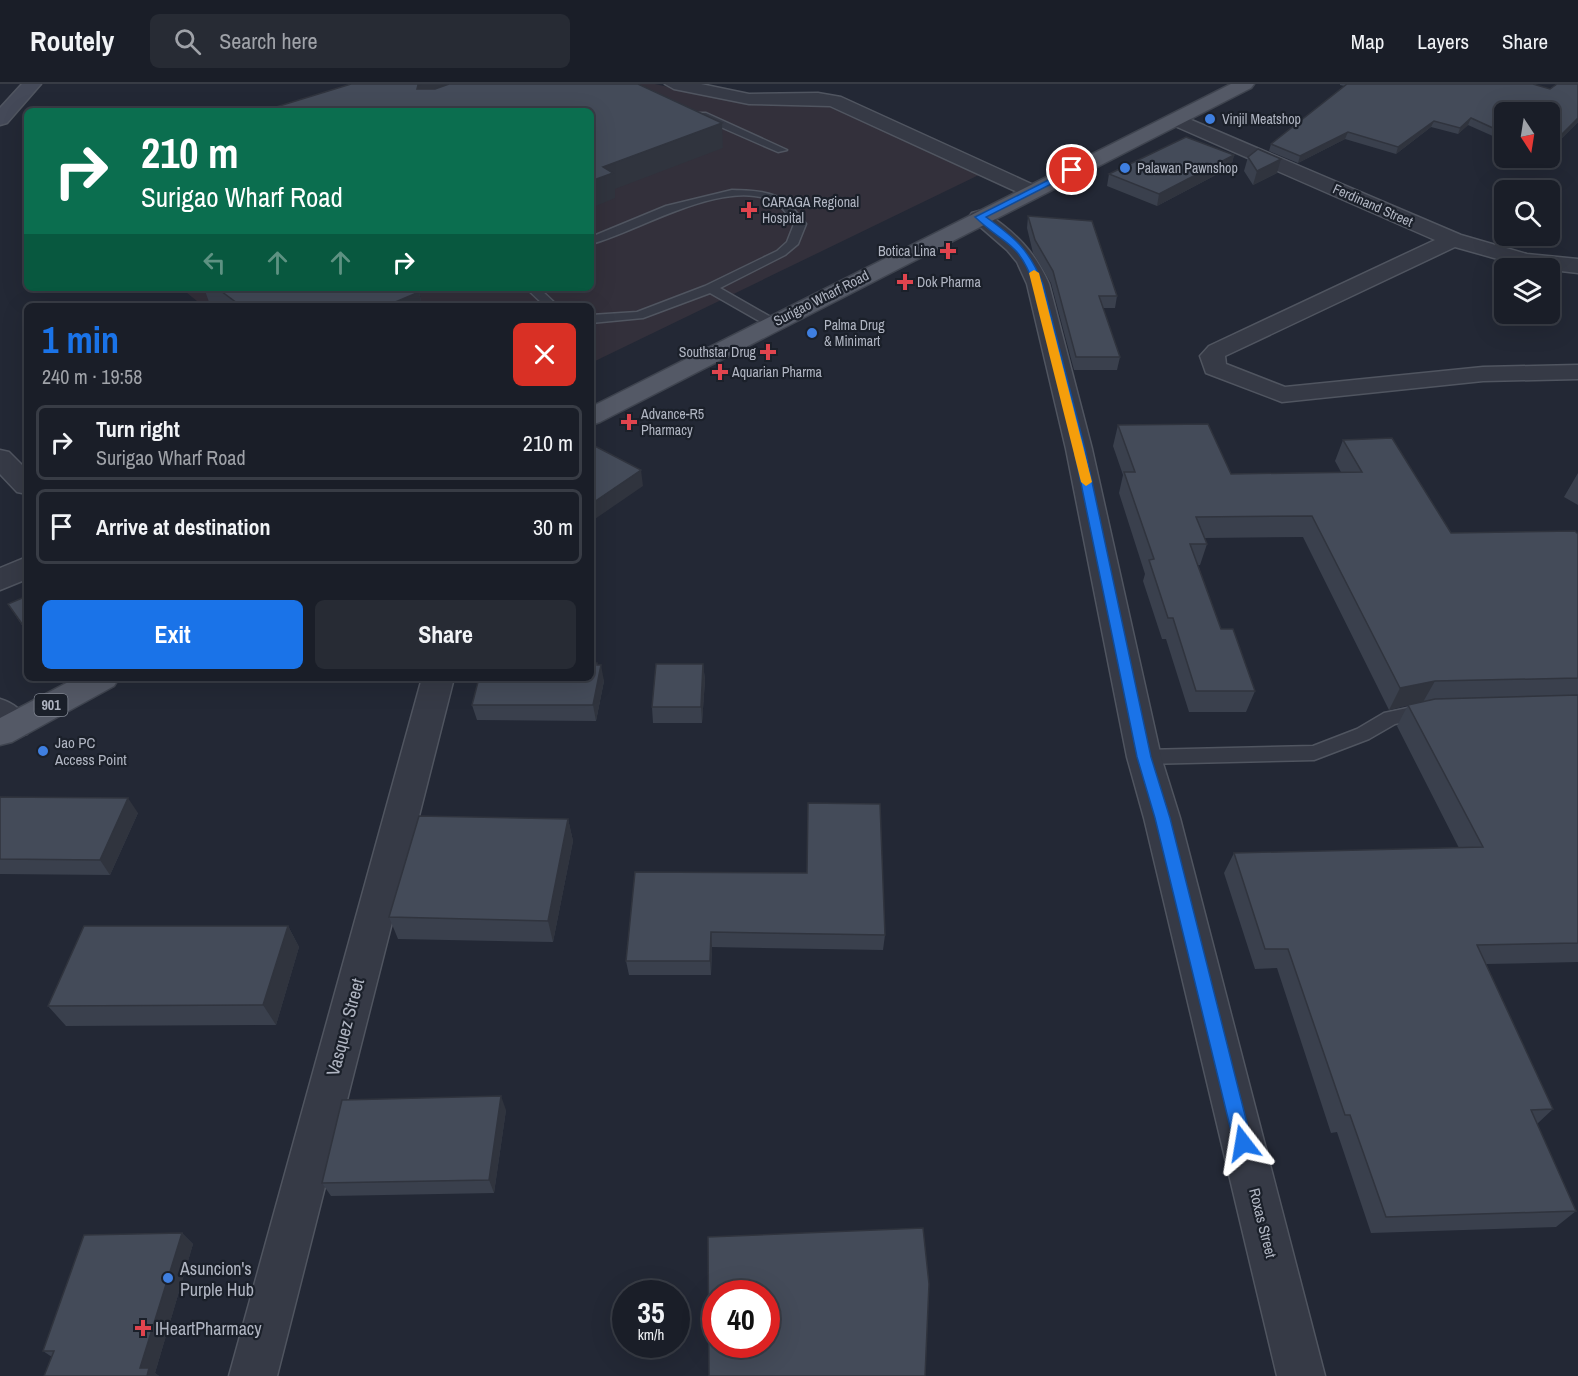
<!DOCTYPE html>
<html lang="en">
<head>
<meta charset="utf-8">
<style>
	body { margin:0; font-family:"Archivo Narrow",sans-serif; background:#272b34; color:#f1f3f6; height:100vh; display:flex; flex-direction:column; font-size:22px; white-space:nowrap }
	* { box-sizing:border-box; margin:0 }
	p { font-size:20px; color:#9fa2a8 }
	.icon { flex:none; width:33px; height:33px; fill:none; stroke:currentColor; stroke-width:2; stroke-linecap:round; stroke-linejoin:round }
	.map { position:relative; flex:1; overflow:hidden }
	.details { position:absolute; left:24px; top:219px; width:570px; height:378px; display:flex; flex-direction:column; background:#1a1e28; border-radius:9px; box-shadow:0 6px 24px #0002,0 0 0 2px #383c45 }
	.details>* { flex:none }
	.top-card { position:absolute; left:24px; top:24px; width:570px; height:183px; border-radius:9px; box-shadow:0 6px 24px #0002,0 0 0 2px #383c45; background:#0b6e4f; color:#fff; overflow:hidden }
	.needle { width:39px; rotate:168deg }
	.controls { position:absolute; left:1494px; top:18px; display:grid; gap:12px }
	.controls a { display:grid; place-items:center; width:66px; height:66px; border-radius:9px; background:#1a1e28; box-shadow:0 6px 24px #0002,0 0 0 2px #383c45; font-size:30px }
	.speed { position:absolute; left:612px; top:1196px; display:flex; gap:12px; font-size:30px; font-weight:700; text-align:center }
	.speed>* { display:grid; place-content:center; width:78px; height:78px; border-radius:50%; background:#1a1e28; box-shadow:0 6px 24px #0002,0 0 0 2px #383c45; line-height:1 }
	.speed small { font-size:15px; font-weight:400 }
	.speed .limit { border:9px solid #d22; background:#fff; color:#111 }
	.pin { position:absolute; display:grid; place-items:center; width:51px; height:51px; color:#fff; margin:-26px; border:3px solid #fff; border-radius:50%; box-shadow:0 2px 6px #0007 }
	.me { position:absolute; width:66px; margin:-33px; rotate:346deg; stroke-linejoin:round; filter:drop-shadow(0 0 4px #0008) }
	.turn { display:flex; align-items:center; gap:21px; height:126px; padding:0 18px; font-size:27px }
	.turn .icon { width:78px; height:78px; stroke-width:2.5 }
	.turn b { display:block; font-size:42px; line-height:51px }
	.lanes { display:flex; align-items:center; height:57px; padding:0 18px; background:#0003; justify-content:center; gap:30px; direction:ltr }
	.lanes .off { opacity:.35 }
	.round { display:grid; place-items:center; flex:none; width:63px; height:63px; border-radius:9px; background:#272b34 }
	.headline { display:flex; align-items:center; justify-content:space-between; height:102px; padding:0 18px }
	h1 { font-size:36px; font-weight:700; line-height:45px; color:#1a73e8 }
	.button { display:flex; gap:12px; margin-top:auto; padding:12px 18px }
	.button a { flex:1; height:69px; border-radius:9px; background:#1a73e8; color:#fff; font-size:24px; font-weight:700; line-height:69px; text-align:center }
	.button a+a { background:#272b34; color:#f1f3f6 }
	ul { padding:0; list-style:none }
	li { display:flex; align-items:center; gap:18px; height:75px; margin:0 12px 9px; padding:0 6px; border:3px solid #383c45; border-radius:9px }
	li div { flex:1 }
	li b { display:block; font-size:22px }
	li em { font-style:normal }
	header { display:flex; align-items:center; gap:36px; box-sizing:border-box; height:84px; padding:0 30px; background:#1a1e28; border-bottom:2px solid #383c45 }
	header strong { font-size:28px }
	nav { display:flex; gap:33px; margin-inline-start:auto; font-size:21px }
	.search { width:420px; height:54px; background:#272b34; display:flex; align-items:center; gap:15px; box-sizing:border-box; padding:0 21px; border-radius:9px; color:#9fa2a8; font-size:22px }
	.map>svg:first-child { display:block }
	.medical { fill:#33303b }
	.lines { fill:none; stroke-linecap:round; stroke-linejoin:round }
	.service-casing { stroke:#505560; stroke-width:3 }
	.minor-casing { stroke:#505560; stroke-width:3 }
	.tertiary-casing { stroke:#505560; stroke-width:3 }
	.secondary-casing { stroke:#505560; stroke-width:3 }
	.primary-casing { stroke:#3f444f; stroke-width:3 }
	.service { fill:#363a46; fill-rule:evenodd }
	.minor { fill:#363a46; fill-rule:evenodd }
	.tertiary { fill:#363a46; fill-rule:evenodd }
	.secondary { fill:#444958; fill-rule:evenodd }
	.primary { fill:#545966; fill-rule:evenodd }
	.wall { fill:#3a404d }
	.shaded-wall { fill:#30343e }
	.building { fill:#444b59; stroke:#30343e; stroke-width:1.5; fill-rule:evenodd }
	.route { fill:#1a73e8; stroke:#114b97; stroke-width:1.5 }
	.slow { fill:#f59e0b }
	.shop-dot { fill:#3f7fe0; stroke:#1b202a; stroke-width:2 }
	.health-dot { fill:#e0444e; stroke:#1b202a; stroke-width:2 }
	.labels { text-anchor:middle; dominant-baseline:central; stroke-width:4.5; stroke-linejoin:round; paint-order:stroke }
	.far-poi-label { font-size:14px; fill:#b0b5c2; stroke:#1b202a; text-anchor:start }
	.far-street-label { font-size:14px; fill:#b0b5c2; stroke:#1b202a }
	.shield { fill:#1b202a; stroke:#838894; stroke-width:1.5 }
	.shield-label { font-size:14px; font-weight:bold; fill:#b0b5c2 }
	.poi-label { font-size:15px; fill:#b0b5c2; stroke:#1b202a; text-anchor:start }
	.street-label { font-size:15px; fill:#b0b5c2; stroke:#1b202a }
	.near-street-label { font-size:18px; fill:#b0b5c2; stroke:#1b202a }
	.near-poi-label { font-size:18px; fill:#b0b5c2; stroke:#1b202a; text-anchor:start }
</style>
</head>
<body>
<header>
<strong>Routely</strong>
<div class="search"><svg class="icon" aria-label="search" viewBox="0 0 24 24"><circle cx="10" cy="10" r="6"/><path d="M15 15l6 6"/></svg>Search here</div>
<nav><a>Map</a><a>Layers</a><a>Share</a></nav>
</header>
<div class="map">
<svg width="1578" height="1292" viewBox="0 0 1578 1292">
	<rect width="100%" height="100%" fill="#232835"/>
	<path class="medical" d="M373,0H655L739,19H820L985,88L591,279V222H203L181,204H591V27Z"/>
	<g class="lines">
		<defs>
			<path id="service" d="M698,29H706L787,66L778,68L698,33Z
				M732,106C770,107 783,109 806,140L798,160L785,171L720,204L776,236V242H768L710,209L643,234L591,239V231L637,228L705,202L777,167L787,158L794,140C790,135 785,126 780,122C734,87 638,148 591,160V153L666,122Z
				M526,204H539L558,222H545Z
				M1426,620L1432,622L1435,627L1432,632L1395,640L1369,655L1314,676L1144,680L1138,678L1135,673L1138,668L1144,666L1313,662L1357,645L1384,629Z"/>
			<path id="minor" d="M665,0H701L749,10L818,9L841,13L1038,103L1041,107L1038,111H1024L830,22L749,20L674,5Z
				M1175,29L1461,151L1527,170L1578,175V189L1526,183L1455,163L1225,272L1226,280L1285,303L1483,283L1578,281V295L1483,297L1282,318L1206,289L1200,272L1209,262L1435,156L1168,39L1166,35Z
				M0,366L9,368L27,386V410L17,408L0,390Z
				M27,473V495L0,506V484Z
				M422,594H454L277,1292H229Z
				M0,615C14,619 24,628 31,641L27,650L15,653L0,646Z"/>
			<path id="tertiary" d="M979,127L986,129C1015,148 1035,168 1049,200L1092,365L1161,673L1180,734L1325,1292H1277L1144,734L1127,673L1066,365L1027,200L1017,178L1007,166L969,133L972,129Z"/>
			<path id="secondary" d="M22,0H41L7,39L0,41V24Z"/>
			<path id="primary" d="M1231,0H1254L1251,4L600,338L591,341V323Z
				M76,594H119L114,602L12,658L0,661V634Z"/>
		</defs>
		<use href="#service" class="service-casing"/>
		<use href="#minor" class="minor-casing"/>
		<use href="#tertiary" class="tertiary-casing"/>
		<use href="#secondary" class="secondary-casing"/>
		<use href="#primary" class="primary-casing"/>
		<use href="#service" class="service"/>
		<use href="#minor" class="minor"/>
		<use href="#tertiary" class="tertiary"/>
		<use href="#secondary" class="secondary"/>
		<use href="#primary" class="primary"/>
	</g>
	<path class="wall" d="M1340,0H1533L1550,5L1578,0V38L1550,66L1504,28V57L1468,41L1458,50L1431,43L1396,70L1345,55L1298,79L1269,67L1271,60L1344,2L1340,1Z
		M1234,71L1231,83L1157,122L1107,102L1109,90Z
		M1248,73L1277,89L1253,101L1244,87Z
		M1028,132L1117,212L1115,224H1103L1120,273L1117,286H1074L1051,199L1033,169L1027,144Z
		M204,204H412L419,208L422,222H215L209,218Z
		M1118,341L1231,390L1341,388L1335,377L1343,356L1451,449L1578,450V878L1486,880L1553,1025L1537,1040L1576,1127L1556,1143L1371,1149L1337,1048L1331,1049L1277,884L1255,885L1224,789L1234,769L1459,764L1397,642L1408,621L1389,626L1303,453L1204,454L1207,460L1200,481H1198L1221,545L1255,607L1246,628H1189L1166,555H1162L1143,497L1145,490L1119,409L1123,391L1113,362Z
		M1578,389V421L1564,413Z
		M27,512V549L8,520Z
		M703,580L705,596L702,639H653L652,623Z
		M597,581L604,597L596,637L477,636L472,621Z
		M0,713L138,729L110,791L0,790Z
		M568,735L573,757L553,858L398,855L389,833Z
		M635,788L885,851L883,866L712,863L711,891H629L626,877Z
		M288,842L299,863L276,941L66,942L48,922Z
		M506,1026L494,1109L331,1112L322,1099Z
		M182,1149L193,1160L155,1289L159,1292H44L52,1273L43,1267Z"/>
	<path class="shaded-wall" d="M421,0H496L423,25L417,5L418,1Z
		M1471,34L1468,41L1458,50L1460,44Z
		M1578,34V38L1550,66V61Z
		M1434,37L1431,43L1396,70L1398,63Z
		M722,39L723,64L615,105V114L591,124V97L603,83Z
		M1348,48L1345,55L1298,79L1300,72Z
		M1234,71L1231,83L1157,122L1159,110Z
		M1281,75L1277,89L1253,101L1257,87Z
		M419,208L422,222H386Z
		M641,386L643,402L592,437L591,420Z
		M597,579L599,591L601,581L604,597L596,637L593,621Z
		M703,580L705,596L702,639L701,623Z
		M278,594H288L280,599Z
		M1435,597L1423,618L1389,626L1400,604Z
		M128,714L138,729L110,791L100,776Z
		M568,735L573,757L553,858L548,837Z
		M288,842L299,863L276,941L263,921Z
		M711,848L712,863L711,891L710,877Z
		M501,1012L506,1026L494,1109L489,1096Z
		M182,1149L193,1160L155,1289L159,1292H147L140,1284Z"/>
	<path class="building" d="M351,0H421L418,1L417,5H435L449,0H638L722,39L603,83L613,89L591,97V27H263Z
		M1347,0H1533L1550,5L1557,0H1578V34L1552,60L1550,61V28H1504V49L1471,34L1460,44L1434,37L1398,63L1348,48L1300,72L1271,60Z
		M1186,53L1234,71L1159,110L1109,90Z
		M1258,65L1281,75L1257,87L1248,73Z
		M1028,132L1092,137L1117,212H1099L1120,273H1076L1053,187L1035,156Z
		M217,204H412L419,208L386,222H241Z
		M1208,340L1231,390L1362,388L1343,356L1392,354L1451,449L1575,447L1578,450V594L1435,597L1400,604L1312,432L1196,433L1207,460H1190L1221,545H1233L1255,607H1196L1173,534H1168L1149,476L1154,475L1124,388H1135L1118,341Z
		M591,360L641,386L591,420Z
		M27,512V547L8,520Z
		M591,579H597V581H601L593,621H472L479,594H591Z
		M656,580H703L701,623H652Z
		M1578,611V859L1477,861L1553,1025L1531,1026L1576,1127L1386,1133L1350,1031H1345L1288,865H1265L1234,769L1483,763L1408,621L1435,615Z
		M0,713L128,714L100,776L0,775Z
		M808,719L880,720L885,851L711,848L710,877H626L635,788L807,789Z
		M419,732L568,735L548,837L389,833Z
		M84,842H288L263,921L48,922Z
		M501,1012L489,1096L322,1099L342,1016Z
		M923,1144L929,1200L925,1292H709L708,1153ZM716,1209H766V1260H716Z
		M182,1149L140,1284H149L147,1292H44L54,1267H43L84,1151Z"/>
	<path class="route" d="M1072,84L1075,88L986,133C1015,154 1029,165 1043,200L1085,365L1151,673L1170,734L1252,1059L1249,1065L1243,1068L1237,1065L1234,1059L1155,734L1137,673L1074,365L1034,200C1017,155 1005,162 975,133Z"/>
	<path class="slow" d="M1034,186L1039,189L1092,398L1086,402L1081,398L1029,189Z"/>
	<g class="shop-dot">
		<circle cx="1210" cy="35" r="6"/>
		<circle cx="1125" cy="84" r="6"/>
		<circle cx="812" cy="249" r="6"/>
		<circle cx="43" cy="667" r="6"/>
		<circle cx="168" cy="1194" r="6"/>
	</g>
	<g class="health-dot">
		<path d="M746 117h6v6h6v6h-6v6h-6v-6h-6v-6h6z"/>
		<path d="M945 158h6v6h6v6h-6v6h-6v-6h-6v-6h6z"/>
		<path d="M902 189h6v6h6v6h-6v6h-6v-6h-6v-6h6z"/>
		<path d="M765 259h6v6h6v6h-6v6h-6v-6h-6v-6h6z"/>
		<path d="M717 279h6v6h6v6h-6v6h-6v-6h-6v-6h6z"/>
		<path d="M626 329h6v6h6v6h-6v6h-6v-6h-6v-6h6z"/>
		<path d="M140 1235h6v6h6v6h-6v6h-6v-6h-6v-6h6z"/>
	</g>
	<g class="labels">
		<g class="far-poi-label">
			<text x="1222" y="35">Vinjil Meatshop</text>
			<text x="1137" y="84">Palawan Pawnshop</text>
			<text x="762" y="118">CARAGA Regional<tspan x="762" dy="16">Hospital</tspan></text>
			<text x="936" y="167" text-anchor="end">Botica Lina</text>
			<text x="917" y="198">Dok Pharma</text>
			<text x="824" y="241">Palma Drug<tspan x="824" dy="16">&amp; Minimart</tspan></text>
			<text x="756" y="268" text-anchor="end">Southstar Drug</text>
			<text x="732" y="288">Aquarian Pharma</text>
			<text x="641" y="330">Advance-R5<tspan x="641" dy="16">Pharmacy</tspan></text>
		</g>
		<g class="far-street-label">
			<text transform="translate(1373 121) rotate(24)">Ferdinand Street</text>
			<text transform="translate(821 214) rotate(-27)">Surigao Wharf Road</text>
		</g>
		<rect class="shield" x="34.5" y="610" width="33" height="22" rx="4.5"/>
		<g class="shield-label">
			<text x="51" y="621">901</text>
		</g>
		<g class="poi-label">
			<text x="55" y="658">Jao PC<tspan x="55" dy="17">Access Point</tspan></text>
		</g>
		<g class="street-label">
			<text transform="translate(1263 1139) rotate(76)">Roxas Street</text>
		</g>
		<g class="near-street-label">
			<text transform="translate(345 943) rotate(-75)">Vasquez Street</text>
		</g>
		<g class="near-poi-label">
			<text x="180" y="1184">Asuncion's<tspan x="180" dy="21">Purple Hub</tspan></text>
			<text x="155" y="1244">IHeartPharmacy</text>
		</g>
	</g>
</svg>
<div class="controls">
<a><svg class="needle" viewBox="-14 -14 28 28"><path d="M0-13l5 13h-10z" fill="#e53935"/><path d="M0 13l5-13h-10z" fill="#9fa2a8"/></svg></a>
<a><svg class="icon" aria-label="search" viewBox="0 0 24 24"><circle cx="10" cy="10" r="6"/><path d="M15 15l6 6"/></svg></a>
<a><svg class="icon" aria-label="layers" viewBox="0 0 24 24"><path d="M12 4l9 5-9 5-9-5zM3 14l9 5 9-5"/></svg></a>
</div>
<div class="speed"><div>35<small>km/h</small></div><div class="limit">40</div></div>
<div class="pin" style="left:1072px;top:86px;background:#d93025"><svg class="icon" aria-label="arrive" viewBox="0 0 24 24"><path d="M6 21V4h12l-3 4 3 4H6"/></svg></div>
<svg class="me" style="left:1243px;top:1059px" viewBox="-20 -20 40 40"><path d="M0-17L14 15 0 8-14 15z" fill="#1a73e8" stroke="#fff" stroke-width="4"/></svg>
<div class="top-card">
<div class="turn"><svg class="icon" aria-label="right" viewBox="0 0 24 24"><path d="M7 20v-9h11M14 6l5 5-5 5"/></svg><div><b>210 m</b>Surigao Wharf Road</div></div>
<div class="lanes"><svg class="icon off" aria-label="left" viewBox="0 0 24 24"><path d="M17 20v-9H6M10 6l-5 5 5 5"/></svg><svg class="icon off" aria-label="ahead" viewBox="0 0 24 24"><path d="M12 20V5M6 11l6-6 6 6"/></svg><svg class="icon off" aria-label="ahead" viewBox="0 0 24 24"><path d="M12 20V5M6 11l6-6 6 6"/></svg><svg class="icon" aria-label="right" viewBox="0 0 24 24"><path d="M7 20v-9h11M14 6l5 5-5 5"/></svg></div>
</div>
<section class="details">
<div class="headline"><div><h1>1 min</h1><p>240 m · 19:58</p></div><a class="round" style="background:#d93025;color:#fff"><svg class="icon" aria-label="close" viewBox="0 0 24 24"><path d="M6 6l12 12M18 6L6 18"/></svg></a></div>
<ul>
<li><svg class="icon" aria-label="right" viewBox="0 0 24 24"><path d="M7 20v-9h11M14 6l5 5-5 5"/></svg><div><b>Turn right</b><p>Surigao Wharf Road</p></div><em>210 m</em></li>
<li><svg class="icon" aria-label="arrive" viewBox="0 0 24 24"><path d="M6 21V4h12l-3 4 3 4H6"/></svg><div><b>Arrive at destination</b></div><em>30 m</em></li>
</ul>
<div class="button"><a>Exit</a><a>Share</a></div>
</section>
</div>
</body>
</html>
